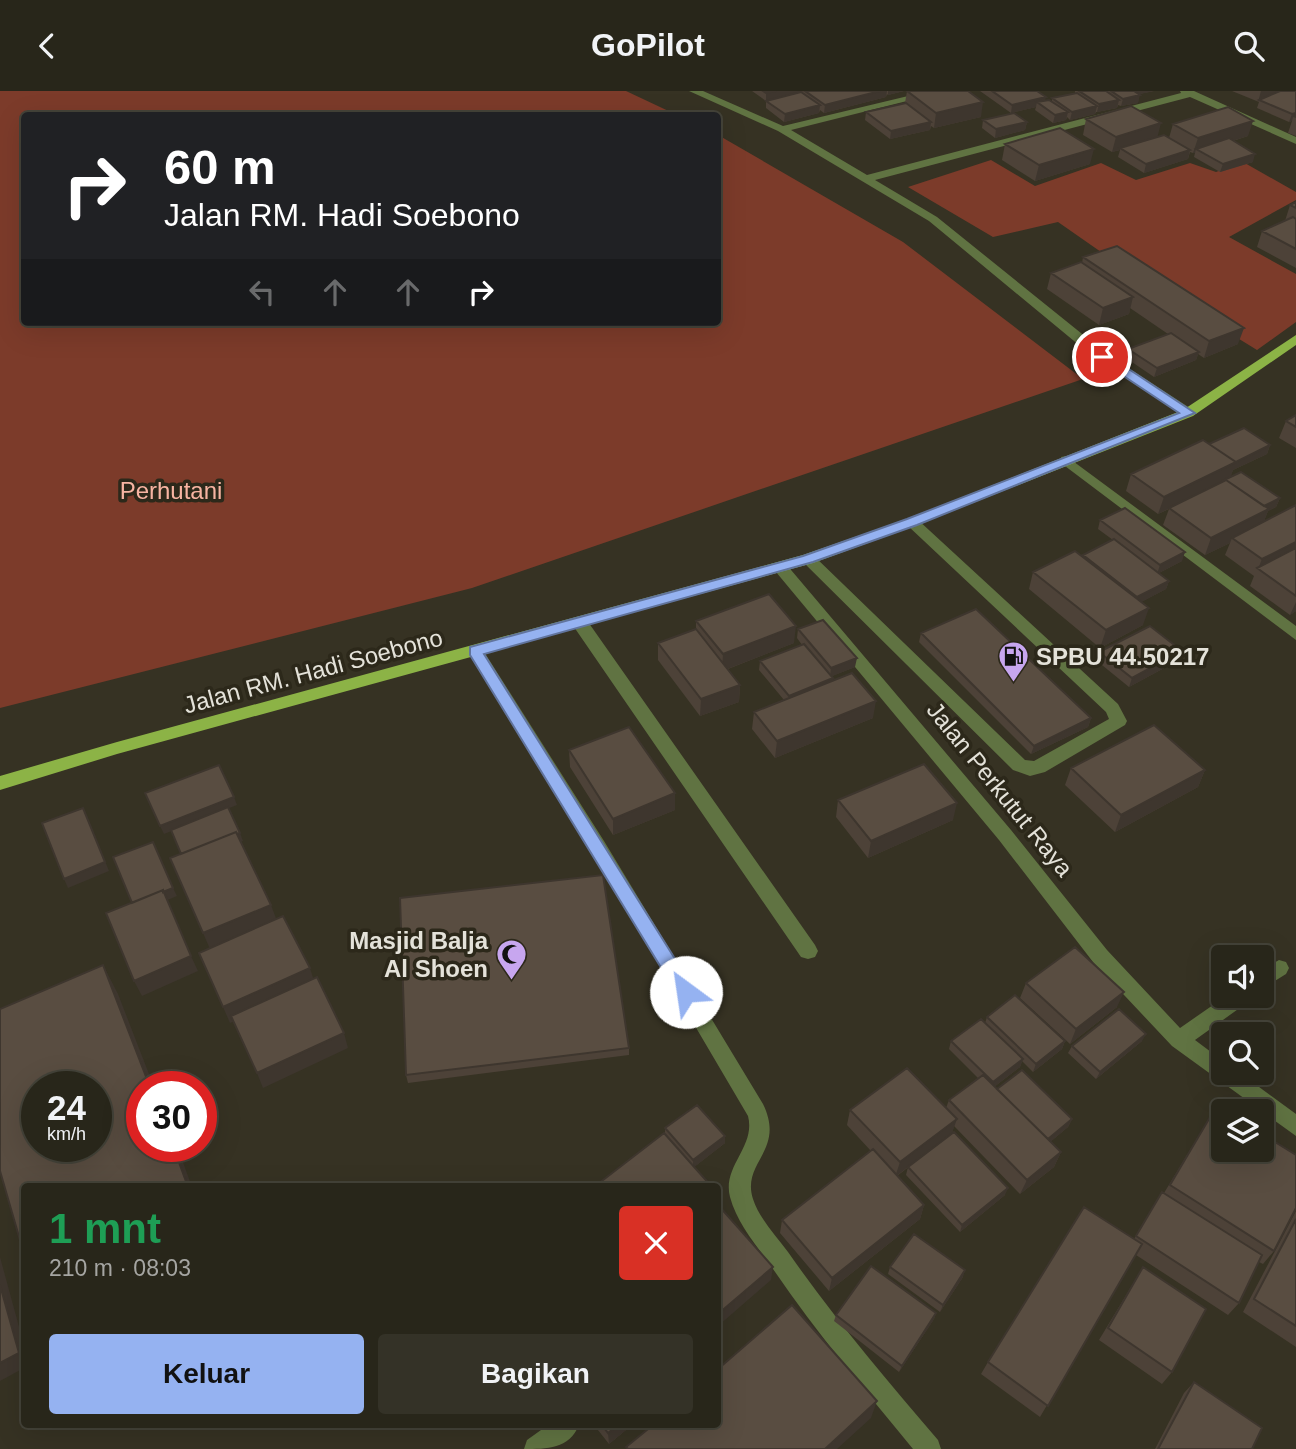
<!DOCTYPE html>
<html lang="id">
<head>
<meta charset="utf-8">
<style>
	body { margin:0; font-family:Helvetica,sans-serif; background:#343227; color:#f1f3f6; height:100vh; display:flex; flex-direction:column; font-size:26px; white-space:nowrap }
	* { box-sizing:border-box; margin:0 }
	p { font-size:23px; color:#a5a5a2 }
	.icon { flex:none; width:38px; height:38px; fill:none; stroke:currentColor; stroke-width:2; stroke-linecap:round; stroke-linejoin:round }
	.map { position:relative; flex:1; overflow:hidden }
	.details { position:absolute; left:21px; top:1092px; width:700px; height:245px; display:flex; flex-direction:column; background:#28261a; border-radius:7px; box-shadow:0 7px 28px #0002,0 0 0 2px #444339 }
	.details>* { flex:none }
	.top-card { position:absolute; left:21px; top:21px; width:700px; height:214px; border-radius:7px; box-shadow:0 7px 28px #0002,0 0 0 2px #444339; background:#202124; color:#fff; overflow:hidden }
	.tools { position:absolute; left:1211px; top:854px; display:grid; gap:14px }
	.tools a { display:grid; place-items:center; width:63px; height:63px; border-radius:7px; background:#28261a; box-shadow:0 7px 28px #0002,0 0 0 2px #444339; font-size:35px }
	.speed { position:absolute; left:21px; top:980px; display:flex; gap:14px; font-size:35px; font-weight:700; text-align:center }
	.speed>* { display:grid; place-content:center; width:91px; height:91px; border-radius:50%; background:#28261a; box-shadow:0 7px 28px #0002,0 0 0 2px #444339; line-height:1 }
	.speed small { font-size:18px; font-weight:400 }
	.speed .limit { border:10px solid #d22; background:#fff; color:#111 }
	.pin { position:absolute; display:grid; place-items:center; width:60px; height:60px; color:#fff; margin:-30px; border:4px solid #fff; border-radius:50%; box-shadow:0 2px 7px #0007 }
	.me { position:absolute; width:77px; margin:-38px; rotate:329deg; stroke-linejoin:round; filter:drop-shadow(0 0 5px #0008) }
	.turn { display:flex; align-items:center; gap:24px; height:147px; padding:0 28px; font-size:32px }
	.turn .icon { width:91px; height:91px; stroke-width:2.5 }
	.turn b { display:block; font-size:49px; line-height:60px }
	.lanes { display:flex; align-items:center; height:66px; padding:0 28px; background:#0003; justify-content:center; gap:35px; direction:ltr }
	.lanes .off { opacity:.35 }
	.round { display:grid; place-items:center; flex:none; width:74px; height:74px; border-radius:7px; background:#343227 }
	.summary { display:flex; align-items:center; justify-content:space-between; height:119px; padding:0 28px }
	h1 { font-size:42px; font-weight:700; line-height:52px; color:#1e9e55 }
	.cta { display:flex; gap:14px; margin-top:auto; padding:14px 28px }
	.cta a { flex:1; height:80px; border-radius:7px; background:#95b2f1; color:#111; font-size:28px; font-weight:700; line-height:80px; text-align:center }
	.cta a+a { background:#343227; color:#f1f3f6 }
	header { display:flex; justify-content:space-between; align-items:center; height:91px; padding:0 28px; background:#28261a; font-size:32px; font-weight:700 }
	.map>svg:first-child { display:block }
	.green { fill:#7c3b2a }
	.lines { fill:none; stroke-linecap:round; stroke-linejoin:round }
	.lane { fill:#607342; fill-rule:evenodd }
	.street { fill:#607342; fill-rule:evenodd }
	.primary { fill:#8cb346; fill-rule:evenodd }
	.wall { fill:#4d4238 }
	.shaded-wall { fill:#3e362e }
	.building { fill:#594d41; stroke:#3e362e; stroke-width:2; fill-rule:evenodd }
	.route { fill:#95b2f1; stroke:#61749d; stroke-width:2 }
	.labels { text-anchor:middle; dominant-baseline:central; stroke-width:7; stroke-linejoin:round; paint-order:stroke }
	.park-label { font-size:24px; fill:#f7b4a2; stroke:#2c281a }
	.poi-label { font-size:24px; font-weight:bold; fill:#e4e2d9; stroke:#2c281a; text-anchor:start }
	.street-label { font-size:24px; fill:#e4e2d9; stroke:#2c281a }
</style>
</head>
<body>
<header><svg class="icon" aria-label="back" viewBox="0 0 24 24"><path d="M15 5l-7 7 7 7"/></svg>GoPilot<svg class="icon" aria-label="search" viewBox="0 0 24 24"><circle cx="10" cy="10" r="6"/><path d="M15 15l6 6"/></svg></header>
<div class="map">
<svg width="1296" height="1358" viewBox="0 0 1296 1358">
	<rect width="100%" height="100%" fill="#363223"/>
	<path class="green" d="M0,0H626L677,24H24V231H718V44L903,151L1083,288L472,497L0,617Z
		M991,69L1035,95L1101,72L1136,89L1190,72L1216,81L1243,71L1296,101V109L1229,146L1296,183V231L1257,259L1124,177L1058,131L993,146L908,96Z"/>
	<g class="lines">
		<path class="lane" d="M912,426L917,428L1118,613L1127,630L1125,634L1045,681L1030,685L1013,679L800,468L803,464H813L1025,669L1034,670L1109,628L1106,621L907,434L905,431Z"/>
		<path class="street" d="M689,0H703L783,35L929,0H947L791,39L867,84L1181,2L1180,0H1194L1296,46V53L1190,6L875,89L937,126L1107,263L1193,319L1195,322L1188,326L1097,269L929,130L778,40Z
			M1066,365L1296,535V549L1061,372V366Z
			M781,472L786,473L1011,739L1107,859L1180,937L1226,905H1251L1248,911L1195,949L1223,970V982H1240L1296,1023V1045L1172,955L1093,871L999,749L776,481L773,477Z
			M580,527L586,528L815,854L818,860L815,866L808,868L801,866L574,536L572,532L574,528Z
			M475,554L481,556L604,750L763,1013C786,1060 741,1071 753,1108C759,1127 776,1145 788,1161C834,1227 886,1288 938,1349L941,1358H913C864,1298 815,1240 771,1175C756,1154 737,1132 730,1106C722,1075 756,1056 748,1025L592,760L467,560Z
			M1279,869L1286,871L1289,877L1286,883L1262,898V879Z
			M548,1334H579C569,1358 547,1358 524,1358L527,1349Z"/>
		<path class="primary" d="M1296,244V254L1193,325L917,434L813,472L117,663L0,699V685L117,651L803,464L907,428L1183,319Z"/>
	</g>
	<path class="wall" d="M752,0H904L888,4L887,3L886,6L824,22L820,19L819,22L784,31L766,17V10Z
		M907,0L981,26L934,37L931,35L930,39L890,48L865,29L866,21L905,12Z
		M980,0H1037L1045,10H1052V7L1075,2V0H1154L1139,3L1138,12L1121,15L1118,14L1117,17L1097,21H1096L1095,23L1070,29L1067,26L1066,29L1053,32L1035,19L1036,16L1011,22Z
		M1232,0H1296V45L1288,42L1292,30L1289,31L1257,17L1259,11Z
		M1086,28L1157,46L1169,47L1173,33L1248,45L1233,50L1253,71L1220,81L1194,66L1195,62H1193L1190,61L1188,68L1144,82L1118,66L1120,59L1112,61L1083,44Z
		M983,29L1027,31L1025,39L995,47L982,37Z
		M1005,53L1090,73L1035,90L1002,69Z
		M1296,111V177L1257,156L1262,140L1285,130L1290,114Z
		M1083,166L1238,253L1204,267L1198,263L1196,269L1154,286L1126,267L1128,258L1168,243L1130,217L1129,223L1099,234L1047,198L1051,182L1082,172Z
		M1296,324V357L1279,347L1286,330Z
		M1209,353L1270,354L1267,363L1233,379L1230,386L1280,407L1276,416L1268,420L1264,430L1296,414V520L1290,524L1250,495L1254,485L1225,464L1230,452L1205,464L1163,434L1169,418L1158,423L1126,400L1131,383Z
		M1100,429L1182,470L1159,482L1169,490L1166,498L1141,511L1143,534L1100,557L1029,498L1033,481L1082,466L1083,464L1113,449L1098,438Z
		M696,530L794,552L728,578L740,594L739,611L700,625L658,569V552L696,538Z
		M798,538L855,576L832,585L833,587V590L873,627L775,667L752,638L754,621L784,609L759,579L760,570L802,554L797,547Z
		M921,542L1091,627L1088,636L1031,663L919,551Z
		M1182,560L1179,569L1129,596L1097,570L1099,561Z
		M569,659L675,702V719L613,744L570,676Z
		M1071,677L1205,679L1198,696L1115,741L1065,694Z
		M838,709L953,729L868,767L836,726Z
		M1026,892L1117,916L1070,953L1020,907Z
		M987,926L1065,950L1062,958L1033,981L1022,970L1020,976L994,996L997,998L1072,1028L1068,1036L1050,1051L1061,1061L1054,1076L1020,1103L954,1035L952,1042L897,1085L924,1114L920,1128L829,1200L780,1142L782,1129L871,1060L847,1034L850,1019L946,1017L949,1009L978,987L949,958L951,950L985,932Z
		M1142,950L1096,988L1068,962L1072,955Z
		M629,957V964L408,992L406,984Z
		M1216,1016L1274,1160L1263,1173L1259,1171L1239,1212L1228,1224L1136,1164L1040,1326L981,1283L988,1271L1134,1148L1162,1101L1164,1102Z
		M665,1037L725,1045V1052L694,1076L665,1044Z
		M908,1076L1005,1104L960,1141L906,1084Z
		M1296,1120V1256L1243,1221Z
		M890,1176L963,1186L940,1221L888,1183Z
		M1143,1176L1172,1281L1162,1293L1099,1249Z
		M936,1222L934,1228L899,1281L834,1230L836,1224Z
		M1194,1291L1252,1358H1155L1184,1302Z
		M594,1334H632L609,1353Z"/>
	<path class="shaded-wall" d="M776,0H804L766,10V2Z
		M880,0H887L886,6L824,22L825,14Z
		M888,0H904L888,4Z
		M1133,0H1154L1132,5Z
		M1261,0H1284L1259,9L1258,11Z
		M1140,4L1138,12L1121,15L1123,8Z
		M1046,6L1044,14L1037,11L1036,16L1011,22L1012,14Z
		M1119,9L1117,17L1097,21L1099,13Z
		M983,11L981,26L934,37L936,22Z
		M820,14L819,22L784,31L785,23Z
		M1097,15L1095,23L1070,29L1072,21Z
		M1068,21L1066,29L1053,32L1055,24Z
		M1296,22V27L1293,26L1292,30L1289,31L1292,23Z
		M1253,30L1248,45L1200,60L1196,58L1195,62H1193L1198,47Z
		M931,31L930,39L890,48L891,40Z
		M1027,31L1025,39L995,47L996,38Z
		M1161,32L1157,48L1120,57V59L1112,61L1116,46Z
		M1094,58L1090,73L1035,90L1039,74Z
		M1190,59L1188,68L1144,82L1146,73Z
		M1255,63L1253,71L1220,81L1223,73Z
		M1133,206L1129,223L1099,234L1103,217Z
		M1244,237L1238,253L1204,267L1209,250Z
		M1199,261L1196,269L1154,286L1157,277Z
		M1270,354L1267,363L1233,379L1230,388L1158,423L1164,406Z
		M1280,407L1276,416L1268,420L1262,435L1232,447L1230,452L1205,464L1211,447L1261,417Z
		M1296,451V464L1258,478L1262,468Z
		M1185,461L1182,470L1157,483L1160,474Z
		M1169,490L1166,498L1134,515L1137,506Z
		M1296,511V520L1290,524Z
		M1149,517L1143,534L1100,557L1106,539Z
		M796,535L794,552L722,580L723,563Z
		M1182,560L1179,569L1129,596L1132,587Z
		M857,567L855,576L830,586L831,577Z
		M833,587L832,596L788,614L789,605Z
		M740,594L739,611L700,625L701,608Z
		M876,610L873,627L775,667L777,650Z
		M1091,627L1088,636L1031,663L1034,655Z
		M1205,679L1198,696L1115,741L1121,724Z
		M675,702V719L613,744V728Z
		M234,706L237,714L164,743L160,735Z
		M957,712L953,729L868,767L871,750Z
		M87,725L109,780L68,797L64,788Z
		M240,742L243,750L185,773Z
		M173,797L177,805L137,822L133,814Z
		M271,814L277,830L210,858L203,842Z
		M191,865L198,880L142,905L134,890Z
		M103,874L118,903L154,996H150Z
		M310,877L315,893L230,932L223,916Z
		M1124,901L1117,916L1070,953L1076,938Z
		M344,942L348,957L263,997L257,982Z
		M1146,943L1142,950L1096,988L1100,981Z
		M1065,950L1062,958L1033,981L1036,973Z
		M1023,968L1020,976L990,999L993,991Z
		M957,1028L952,1042L895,1086L900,1071Z
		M1072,1028L1068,1036L1043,1057L1047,1049Z
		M725,1045V1052L693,1077V1069Z
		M173,1055H177L192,1096H188Z
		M1061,1061L1054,1076L1020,1103L1027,1089Z
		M1008,1097L1005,1104L960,1141L962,1134Z
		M924,1114L920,1128L829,1200L832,1187Z
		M0,1166L24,1254V1277L0,1290Z
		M773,1176L771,1189L718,1235V1223Z
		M965,1179L963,1186L940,1221L943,1214Z
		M936,1222L934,1228L899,1281L902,1275Z
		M877,1310L871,1327L837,1358H825Z
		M618,1334H632L609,1353L608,1342Z"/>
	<path class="building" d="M763,0H776L766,2Z
		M805,0H880L825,14Z
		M907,0H968L983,11L936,22Z
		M992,0H1037L1046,6L1012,14Z
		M1079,0H1106L1119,9L1099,13Z
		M1111,0H1134L1140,4L1123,8Z
		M1280,0H1296V22L1292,23L1259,9Z
		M801,1L820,14L785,23L766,10Z
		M1077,2L1097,15L1072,21L1052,7Z
		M1049,9L1068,21L1055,24L1037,11Z
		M906,12L931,31L891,40L866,21Z
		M1131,15L1161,32L1116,46L1086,28Z
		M1228,16L1253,30L1198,47L1173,33Z
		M1014,22L1027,31L996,38L983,29Z
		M1060,37L1094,58L1039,74L1005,53Z
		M1164,44L1190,59L1146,73L1120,57Z
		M1229,47L1255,63L1223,73L1196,58Z
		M1296,111V117L1290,114Z
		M1293,126L1296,128V158L1262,140Z
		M1117,155L1244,237L1209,250L1083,166Z
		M1081,171L1133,206L1103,217L1051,182Z
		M1171,242L1199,261L1157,277L1128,258Z
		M1296,324V336L1286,330Z
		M1244,337L1270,354L1236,371L1209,353Z
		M1203,349L1236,371L1164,406L1131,383Z
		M1241,381L1280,407L1264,415L1226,389L1222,390Z
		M1226,389L1269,418L1211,447L1169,417Z
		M1296,414V451L1262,468L1232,447Z
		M1125,417L1185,461L1160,474L1100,429Z
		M1114,448L1169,490L1137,506L1083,464Z
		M1296,457V505L1257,477Z
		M1075,460L1149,517L1106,539L1033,481Z
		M769,503L796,535L723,563L696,530Z
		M976,518L1091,627L1034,655L921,542Z
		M823,529L857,567L831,577L798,538Z
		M1150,535L1182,560L1132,587L1099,561Z
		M696,538L740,594L701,608L658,552Z
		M804,553L833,587L789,605L760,570Z
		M852,582L876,610L777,650L754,621Z
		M1154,634L1205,679L1121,724L1071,677Z
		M629,636L675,702L613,728L569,659Z
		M924,673L957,712L871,750L838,709Z
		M219,674L234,706L160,735L145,702Z
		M228,716L240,742L237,743L236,741L181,763L171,739Z
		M83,717L105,771L64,788L42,732Z
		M236,741L271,814L203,842L170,767Z
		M153,751L173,797L163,801V799L132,812L113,766Z
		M603,784L629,957L406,984L400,807Z
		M163,799L191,865L134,890L106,822Z
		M283,825L310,877L223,916L199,862Z
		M1075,856L1124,901L1076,938L1026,892Z
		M103,874L150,996H142V1055H173L188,1096H24V1163L0,1080V918ZM37,996H96V1055H37Z
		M317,886L344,942L257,982L231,925Z
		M1015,904L1065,950L1036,973L987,926Z
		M1119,918L1146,943L1100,981L1072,955Z
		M981,928L1023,968L993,991L951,950Z
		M907,977L957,1028L900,1071L850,1019Z
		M1022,979L1072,1028L1048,1048L997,998Z
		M983,984L1061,1061L1027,1089L949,1009Z
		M697,1014L725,1045L693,1069L665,1037Z
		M1216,1016L1224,1020L1223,1059H1262V1043L1296,1064V1117L1274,1160L1170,1094Z
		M954,1041L1008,1097L962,1134L908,1076Z
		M664,1042L712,1096H594Z
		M873,1058L924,1114L832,1187L782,1129Z
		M1162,1101L1262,1164L1239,1212L1136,1145Z
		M719,1115L773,1176L718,1223V1116Z
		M1084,1116L1142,1153L1048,1315L988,1271Z
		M1296,1128V1235L1254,1208Z
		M914,1143L965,1179L943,1214L890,1176Z
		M871,1175L936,1222L902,1275L836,1224Z
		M1143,1176L1206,1218L1172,1281L1108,1237Z
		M0,1194L19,1262L0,1272Z
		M792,1214L877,1310L825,1358H628L626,1356L653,1334H718V1278Z
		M1194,1291L1262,1337L1252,1358H1158Z
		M602,1334H618L608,1342Z"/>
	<path class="route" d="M1098,263H1106L1195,322L917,434L813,471L484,563L692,895L695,901L692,906H679L470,564V556L803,465L907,428L1179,322L1098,268Z"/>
	<defs>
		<symbol id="fuel-pin" viewBox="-11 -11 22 30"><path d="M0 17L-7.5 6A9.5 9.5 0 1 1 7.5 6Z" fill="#c7a6ef" stroke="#2c281a"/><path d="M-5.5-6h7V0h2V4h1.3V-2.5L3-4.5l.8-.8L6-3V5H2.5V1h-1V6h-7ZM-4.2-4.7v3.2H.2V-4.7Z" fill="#111"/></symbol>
		<symbol id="mosque-pin" viewBox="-11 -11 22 30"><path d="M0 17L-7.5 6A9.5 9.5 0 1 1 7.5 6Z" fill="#c7a6ef" stroke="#2c281a"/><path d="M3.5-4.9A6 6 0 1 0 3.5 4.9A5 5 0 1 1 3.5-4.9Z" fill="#111"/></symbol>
	</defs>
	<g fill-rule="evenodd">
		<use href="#fuel-pin" x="996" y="548" width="35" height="47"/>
		<use href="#mosque-pin" x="494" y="846" width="35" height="47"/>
	</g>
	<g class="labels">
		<g class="park-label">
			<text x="171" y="399">Perhutani</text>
		</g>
		<g class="poi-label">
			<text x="1036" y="565">SPBU 44.50217</text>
			<text x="488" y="849" text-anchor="end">Masjid Balja<tspan x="488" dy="28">Al Shoen</tspan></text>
		</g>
		<g class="street-label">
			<text transform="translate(313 580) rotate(-15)">Jalan RM. Hadi Soebono</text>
			<text transform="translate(1000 698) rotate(51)">Jalan Perkutut Raya</text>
		</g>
	</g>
</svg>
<div class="tools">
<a><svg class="icon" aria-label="sound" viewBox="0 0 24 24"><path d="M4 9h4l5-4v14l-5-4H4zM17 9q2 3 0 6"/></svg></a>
<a><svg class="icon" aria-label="search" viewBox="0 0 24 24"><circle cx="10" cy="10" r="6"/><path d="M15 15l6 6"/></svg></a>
<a><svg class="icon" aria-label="layers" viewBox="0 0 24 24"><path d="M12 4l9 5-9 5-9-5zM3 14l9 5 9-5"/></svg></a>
</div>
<div class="speed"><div>24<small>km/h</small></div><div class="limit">30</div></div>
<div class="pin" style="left:1102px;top:266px;background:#d93025"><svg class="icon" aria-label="arrive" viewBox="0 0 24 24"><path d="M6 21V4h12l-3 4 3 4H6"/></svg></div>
<svg class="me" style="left:686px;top:901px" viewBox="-20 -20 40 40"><circle r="19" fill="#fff"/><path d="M0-13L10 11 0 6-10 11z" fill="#95b2f1"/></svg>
<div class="top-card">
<div class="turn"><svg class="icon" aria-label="right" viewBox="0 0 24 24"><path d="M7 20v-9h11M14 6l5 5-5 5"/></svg><div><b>60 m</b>Jalan RM. Hadi Soebono</div></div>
<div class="lanes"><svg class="icon off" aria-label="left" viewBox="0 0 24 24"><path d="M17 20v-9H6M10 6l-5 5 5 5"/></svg><svg class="icon off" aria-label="ahead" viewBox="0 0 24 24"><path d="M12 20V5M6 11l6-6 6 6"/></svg><svg class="icon off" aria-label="ahead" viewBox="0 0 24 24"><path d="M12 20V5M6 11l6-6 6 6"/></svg><svg class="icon" aria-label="right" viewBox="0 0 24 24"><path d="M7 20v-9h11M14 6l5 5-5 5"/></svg></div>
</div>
<section class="details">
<div class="summary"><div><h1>1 mnt</h1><p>210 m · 08:03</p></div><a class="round" style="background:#d93025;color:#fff"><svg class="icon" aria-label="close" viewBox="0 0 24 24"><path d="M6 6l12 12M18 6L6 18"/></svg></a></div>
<div class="cta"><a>Keluar</a><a>Bagikan</a></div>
</section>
</div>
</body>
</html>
